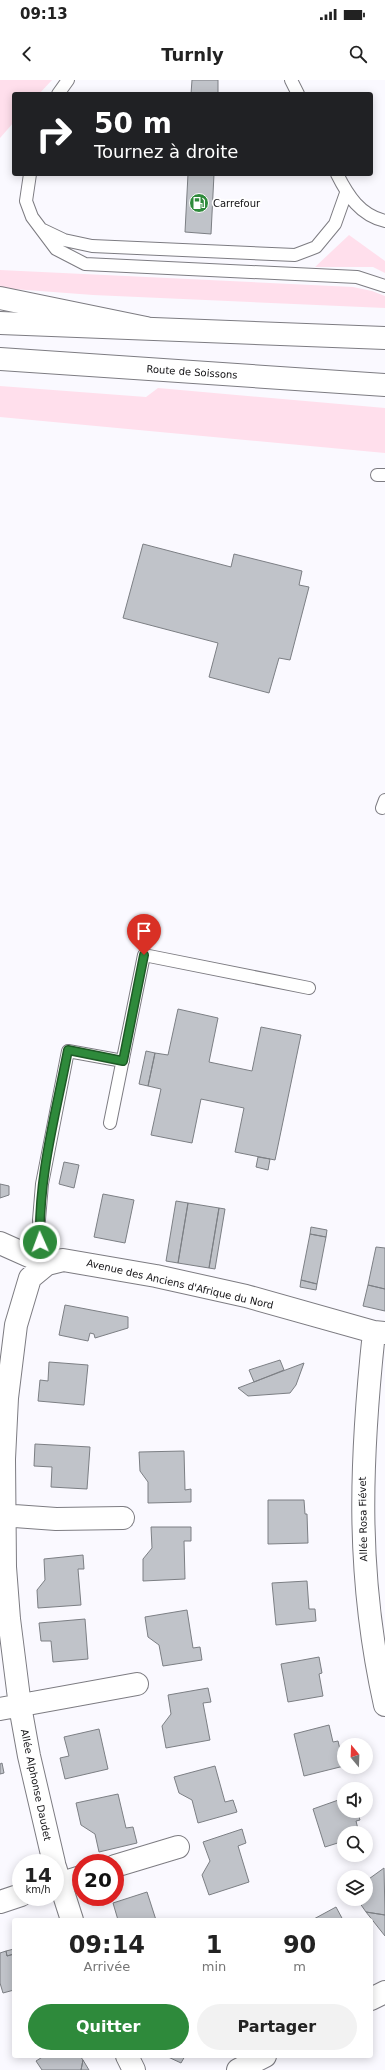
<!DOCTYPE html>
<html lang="fr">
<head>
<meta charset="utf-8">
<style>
	body { margin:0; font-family:"DejaVu Sans",sans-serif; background:#f2f2f2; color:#222; height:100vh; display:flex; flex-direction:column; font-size:15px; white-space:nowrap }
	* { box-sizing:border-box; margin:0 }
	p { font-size:13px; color:#767676 }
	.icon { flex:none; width:22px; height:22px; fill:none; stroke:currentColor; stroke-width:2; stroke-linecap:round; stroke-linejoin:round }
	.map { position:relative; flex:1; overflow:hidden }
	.drawer { position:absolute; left:12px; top:1838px; width:361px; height:140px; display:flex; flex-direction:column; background:#fff; border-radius:4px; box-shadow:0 2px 10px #0003 }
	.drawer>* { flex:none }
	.banner { position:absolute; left:12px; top:12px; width:361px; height:84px; border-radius:4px; box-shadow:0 2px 10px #0003; background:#202124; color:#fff; overflow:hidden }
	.needle { width:26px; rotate:341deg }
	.buttons { position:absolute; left:337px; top:1658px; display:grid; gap:8px }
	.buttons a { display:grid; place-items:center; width:36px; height:36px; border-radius:50%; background:#fff; box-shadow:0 2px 10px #0003; font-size:20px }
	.speed { position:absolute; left:12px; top:1774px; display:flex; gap:8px; font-size:20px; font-weight:700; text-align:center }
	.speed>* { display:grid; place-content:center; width:52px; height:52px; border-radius:50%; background:#fff; box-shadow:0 2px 10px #0003; line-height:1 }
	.speed small { font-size:10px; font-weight:400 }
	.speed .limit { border:6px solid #d22; background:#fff; color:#111 }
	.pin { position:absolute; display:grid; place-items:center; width:34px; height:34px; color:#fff; margin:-41px -17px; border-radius:50% 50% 50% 0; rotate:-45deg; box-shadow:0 0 4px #0007 }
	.pin .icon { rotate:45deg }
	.me { position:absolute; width:44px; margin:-22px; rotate:358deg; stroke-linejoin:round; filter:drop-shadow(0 0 3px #0008) }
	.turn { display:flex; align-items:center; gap:14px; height:84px; padding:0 16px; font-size:18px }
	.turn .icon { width:52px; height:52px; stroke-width:2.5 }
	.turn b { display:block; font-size:28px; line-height:34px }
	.eta { display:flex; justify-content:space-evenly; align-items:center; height:68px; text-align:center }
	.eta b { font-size:24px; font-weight:800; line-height:28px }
	.cta { display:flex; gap:8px; margin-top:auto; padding:8px 16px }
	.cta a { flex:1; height:46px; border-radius:24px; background:#2e8a3b; color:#fff; font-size:16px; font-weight:800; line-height:46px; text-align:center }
	.cta a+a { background:#f2f2f2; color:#222 }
	.status { display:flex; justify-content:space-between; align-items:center; height:28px; padding:0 20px; background:#fff; direction:ltr }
	.status svg { height:11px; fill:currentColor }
	header { display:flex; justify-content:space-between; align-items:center; height:52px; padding:0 16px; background:#fff; font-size:18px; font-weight:800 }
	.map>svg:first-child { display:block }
	.green { fill:#ffdfec }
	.building { fill:#c0c3c9; stroke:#7c7f84 }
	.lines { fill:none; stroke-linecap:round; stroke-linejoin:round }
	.service-casing { stroke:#7d7c82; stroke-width:14 }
	.minor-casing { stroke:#7d7c82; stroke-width:24 }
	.primary-casing { stroke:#7d7c82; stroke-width:24 }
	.motorway-casing { stroke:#7d7c82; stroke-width:24 }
	.service { stroke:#fff; stroke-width:12 }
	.minor { stroke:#fff; stroke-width:22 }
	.primary { stroke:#fff; stroke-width:22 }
	.motorway { stroke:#fff; stroke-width:22 }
	.route-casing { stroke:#1e5a26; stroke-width:10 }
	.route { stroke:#2e8a3b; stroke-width:7 }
	.labels { text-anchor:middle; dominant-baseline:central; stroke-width:3.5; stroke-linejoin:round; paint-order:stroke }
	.poi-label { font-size:10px; fill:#121114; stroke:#fff; text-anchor:start }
	.street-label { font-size:10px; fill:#121114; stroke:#fff }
</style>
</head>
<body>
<div class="status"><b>09:13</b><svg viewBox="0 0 49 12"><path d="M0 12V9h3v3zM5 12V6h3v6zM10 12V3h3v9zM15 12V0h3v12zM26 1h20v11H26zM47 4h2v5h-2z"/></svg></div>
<header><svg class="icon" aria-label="back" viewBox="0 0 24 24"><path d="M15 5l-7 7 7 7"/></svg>Turnly<svg class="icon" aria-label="search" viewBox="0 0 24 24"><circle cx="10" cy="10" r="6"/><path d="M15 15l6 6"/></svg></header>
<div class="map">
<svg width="385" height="1990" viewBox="0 0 385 1990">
	<rect width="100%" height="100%" fill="#faf9ff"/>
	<path class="green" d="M0,0H52L39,14H14V42L0,58Z
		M349,155L385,181V193L373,187H315Z
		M0,190L353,207L372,211L385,216V228L93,215L0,208Z
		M0,306L146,317L158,308L385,328V373L0,337Z"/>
	<path class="building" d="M192,0H218V14H191Z
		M188,94H214L211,154L185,152Z
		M143,464L231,487L234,474L302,491L299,505L309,507L290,580L279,578L269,613L209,597L218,563L123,538Z
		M178,929L218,938L209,982L252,991L261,947L301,955L275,1080L235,1072L244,1028L201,1019L192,1063L151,1055L161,1009L148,1006L155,973L168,975Z
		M146,971L155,973L148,1006L139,1004Z
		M258,1077L270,1079L268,1090L256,1087Z
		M64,1082L79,1085L74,1108L59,1104Z
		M0,1104L9,1106V1115L0,1118Z
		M103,1114L134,1120L125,1163L94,1157Z
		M176,1121L188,1123L178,1183L166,1181Z
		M188,1123L219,1128L209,1188L178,1183Z
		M219,1128L225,1129L215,1189L209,1188Z
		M311,1147L327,1150L326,1157L310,1154Z
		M310,1154L326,1157L317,1204L301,1200Z
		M376,1167L385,1168V1209L368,1205Z
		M301,1200L317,1204L316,1210L300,1207Z
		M368,1205L385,1209V1231L363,1226Z
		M65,1225L128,1237V1248L95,1258L94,1254L90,1253L88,1261L59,1255Z
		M280,1280L284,1290L254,1302L249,1290Z
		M49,1282L88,1285L84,1325L38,1321L40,1300L48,1301Z
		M304,1283L296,1305L290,1313L248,1316L238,1308Z
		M35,1364L90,1367L87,1409L51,1407L52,1387L34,1386Z
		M184,1371L185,1410L191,1409V1422L148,1423V1402L140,1391L139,1372Z
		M268,1420H304L305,1434H307L308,1463L268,1464Z
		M151,1447H191V1461H184L185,1499L143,1501V1479L152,1468Z
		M83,1475L84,1489H78L81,1525L38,1528L37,1510L45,1500L44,1479Z
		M307,1501L309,1529H315L316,1541L276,1545L272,1503Z
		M187,1530L193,1568L200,1567L202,1580L163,1586L159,1565L148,1557L145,1537Z
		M85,1539L88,1579L53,1582L51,1561H41L39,1543Z
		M319,1577L322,1593L319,1594L323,1616L288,1622L281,1584Z
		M208,1608L211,1622L203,1623L210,1660L166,1668L162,1646L171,1634L168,1615Z
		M329,1645L333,1662L338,1661L344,1686L304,1696L294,1654Z
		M99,1649L108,1689L65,1699L60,1678L69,1676L64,1657Z
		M2,1683L4,1693L0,1694V1684Z
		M215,1686L225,1722L233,1720L237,1732L198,1743L192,1720L179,1713L174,1697Z
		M118,1714L126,1748L133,1747L137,1763L99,1772L95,1754L81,1745L76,1723Z
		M344,1718V1731H357L360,1740L356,1741L359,1753H344V1761L325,1767L313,1729Z
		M242,1749L246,1763L238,1766L249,1802L209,1815L202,1795L210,1781L203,1762Z
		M384,1788L385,1835L366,1832L357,1819H366V1801Z
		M147,1812L156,1840H118L113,1823Z
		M336,1827L343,1840H312Z
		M366,1832L385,1835V1856Z
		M14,1869V1874L7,1876L6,1871Z
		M6,1871L7,1876L14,1874V1910L3,1913L0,1903V1873Z
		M44,1976H80L83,1980L81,1990H42L36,1981Z
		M166,1976H185L181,1983Z
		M83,1980L89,1990H81Z"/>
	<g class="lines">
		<defs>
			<path id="service" d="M291,0L298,14
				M58,14L68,0
				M30,94L26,121L32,137L56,169L85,184L357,197L385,206
				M337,94C348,116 360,135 385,141
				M43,150L64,160L92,166L295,175L316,167L335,144L346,113
				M377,395H385
				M382,728L385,720
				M110,1043L144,875L309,908
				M47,1184L40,1162L39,1140L42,1104L68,971L123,981"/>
			<path id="minor" d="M0,1163L47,1184L63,1180L156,1196L246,1216L374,1252L385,1253
				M47,1184L30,1198L16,1245L7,1318L4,1379L5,1487L9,1539L20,1626L29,1676L54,1783
				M374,1252C360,1383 356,1495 385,1625
				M0,1435L56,1439L123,1438
				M0,1629L137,1604
				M115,1786L178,1767
				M55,1787L72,1840
				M55,1805L81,1797
				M0,1822L21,1815
				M371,1919L385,1912
				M127,1976L134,1990
				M238,1990L265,1976"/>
			<path id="primary" d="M0,243L385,258
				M0,279L385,305"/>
			<path id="motorway" d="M0,218L146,248"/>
		</defs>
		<use href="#service" class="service-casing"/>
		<use href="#minor" class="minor-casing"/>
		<use href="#primary" class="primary-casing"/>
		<use href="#motorway" class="motorway-casing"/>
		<use href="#service" class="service"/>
		<use href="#minor" class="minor"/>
		<use href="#primary" class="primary"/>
		<use href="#motorway" class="motorway"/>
	</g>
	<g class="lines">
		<defs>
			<path id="route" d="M40,1162C38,1097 56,1033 68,970L123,981L144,875"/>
		</defs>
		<use href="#route" class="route-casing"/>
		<use href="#route" class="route"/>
	</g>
	<defs>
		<symbol id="fuel-disc" viewBox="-11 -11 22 22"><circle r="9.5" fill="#2e8a3b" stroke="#fff"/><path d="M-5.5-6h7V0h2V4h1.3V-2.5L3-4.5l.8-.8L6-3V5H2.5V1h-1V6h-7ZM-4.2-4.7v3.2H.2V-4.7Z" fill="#fff"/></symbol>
	</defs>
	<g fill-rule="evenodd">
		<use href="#fuel-disc" x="188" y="112" width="22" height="22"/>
	</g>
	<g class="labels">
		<g class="poi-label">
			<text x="213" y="123">Carrefour</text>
		</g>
		<g class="street-label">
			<text transform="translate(192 292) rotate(4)">Route de Soissons</text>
			<text transform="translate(180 1204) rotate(13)">Avenue des Anciens d'Afrique du Nord</text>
			<text transform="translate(363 1439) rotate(-91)">Allée Rosa Fiévet</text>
			<text transform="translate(36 1705) rotate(78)">Allée Alphonse Daudet</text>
		</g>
	</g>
</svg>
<div class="buttons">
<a><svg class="needle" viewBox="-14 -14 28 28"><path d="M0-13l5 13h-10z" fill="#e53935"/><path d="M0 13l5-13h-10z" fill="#767676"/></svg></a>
<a><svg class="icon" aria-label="sound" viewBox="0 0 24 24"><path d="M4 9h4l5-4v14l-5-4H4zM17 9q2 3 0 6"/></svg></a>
<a><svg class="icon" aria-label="search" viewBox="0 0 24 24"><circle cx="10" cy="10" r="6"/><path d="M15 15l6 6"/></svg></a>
<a><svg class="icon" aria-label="layers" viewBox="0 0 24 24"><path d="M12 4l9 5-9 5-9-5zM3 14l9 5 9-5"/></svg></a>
</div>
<div class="speed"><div>14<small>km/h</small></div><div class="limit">20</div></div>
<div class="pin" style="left:144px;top:875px;background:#d93025"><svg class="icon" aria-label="arrive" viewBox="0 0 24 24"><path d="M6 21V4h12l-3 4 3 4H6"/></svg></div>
<svg class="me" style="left:40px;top:1162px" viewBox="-20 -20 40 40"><circle r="17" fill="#2e8a3b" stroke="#fff" stroke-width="3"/><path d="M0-11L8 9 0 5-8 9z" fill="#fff"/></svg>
<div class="banner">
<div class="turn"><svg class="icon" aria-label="right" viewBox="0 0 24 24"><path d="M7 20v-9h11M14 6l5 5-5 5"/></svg><div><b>50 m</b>Tournez à droite</div></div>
</div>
<section class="drawer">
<div class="eta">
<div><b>09:14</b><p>Arrivée</p></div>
<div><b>1</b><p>min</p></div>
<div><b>90</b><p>m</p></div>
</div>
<div class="cta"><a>Quitter</a><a>Partager</a></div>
</section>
</div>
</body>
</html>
